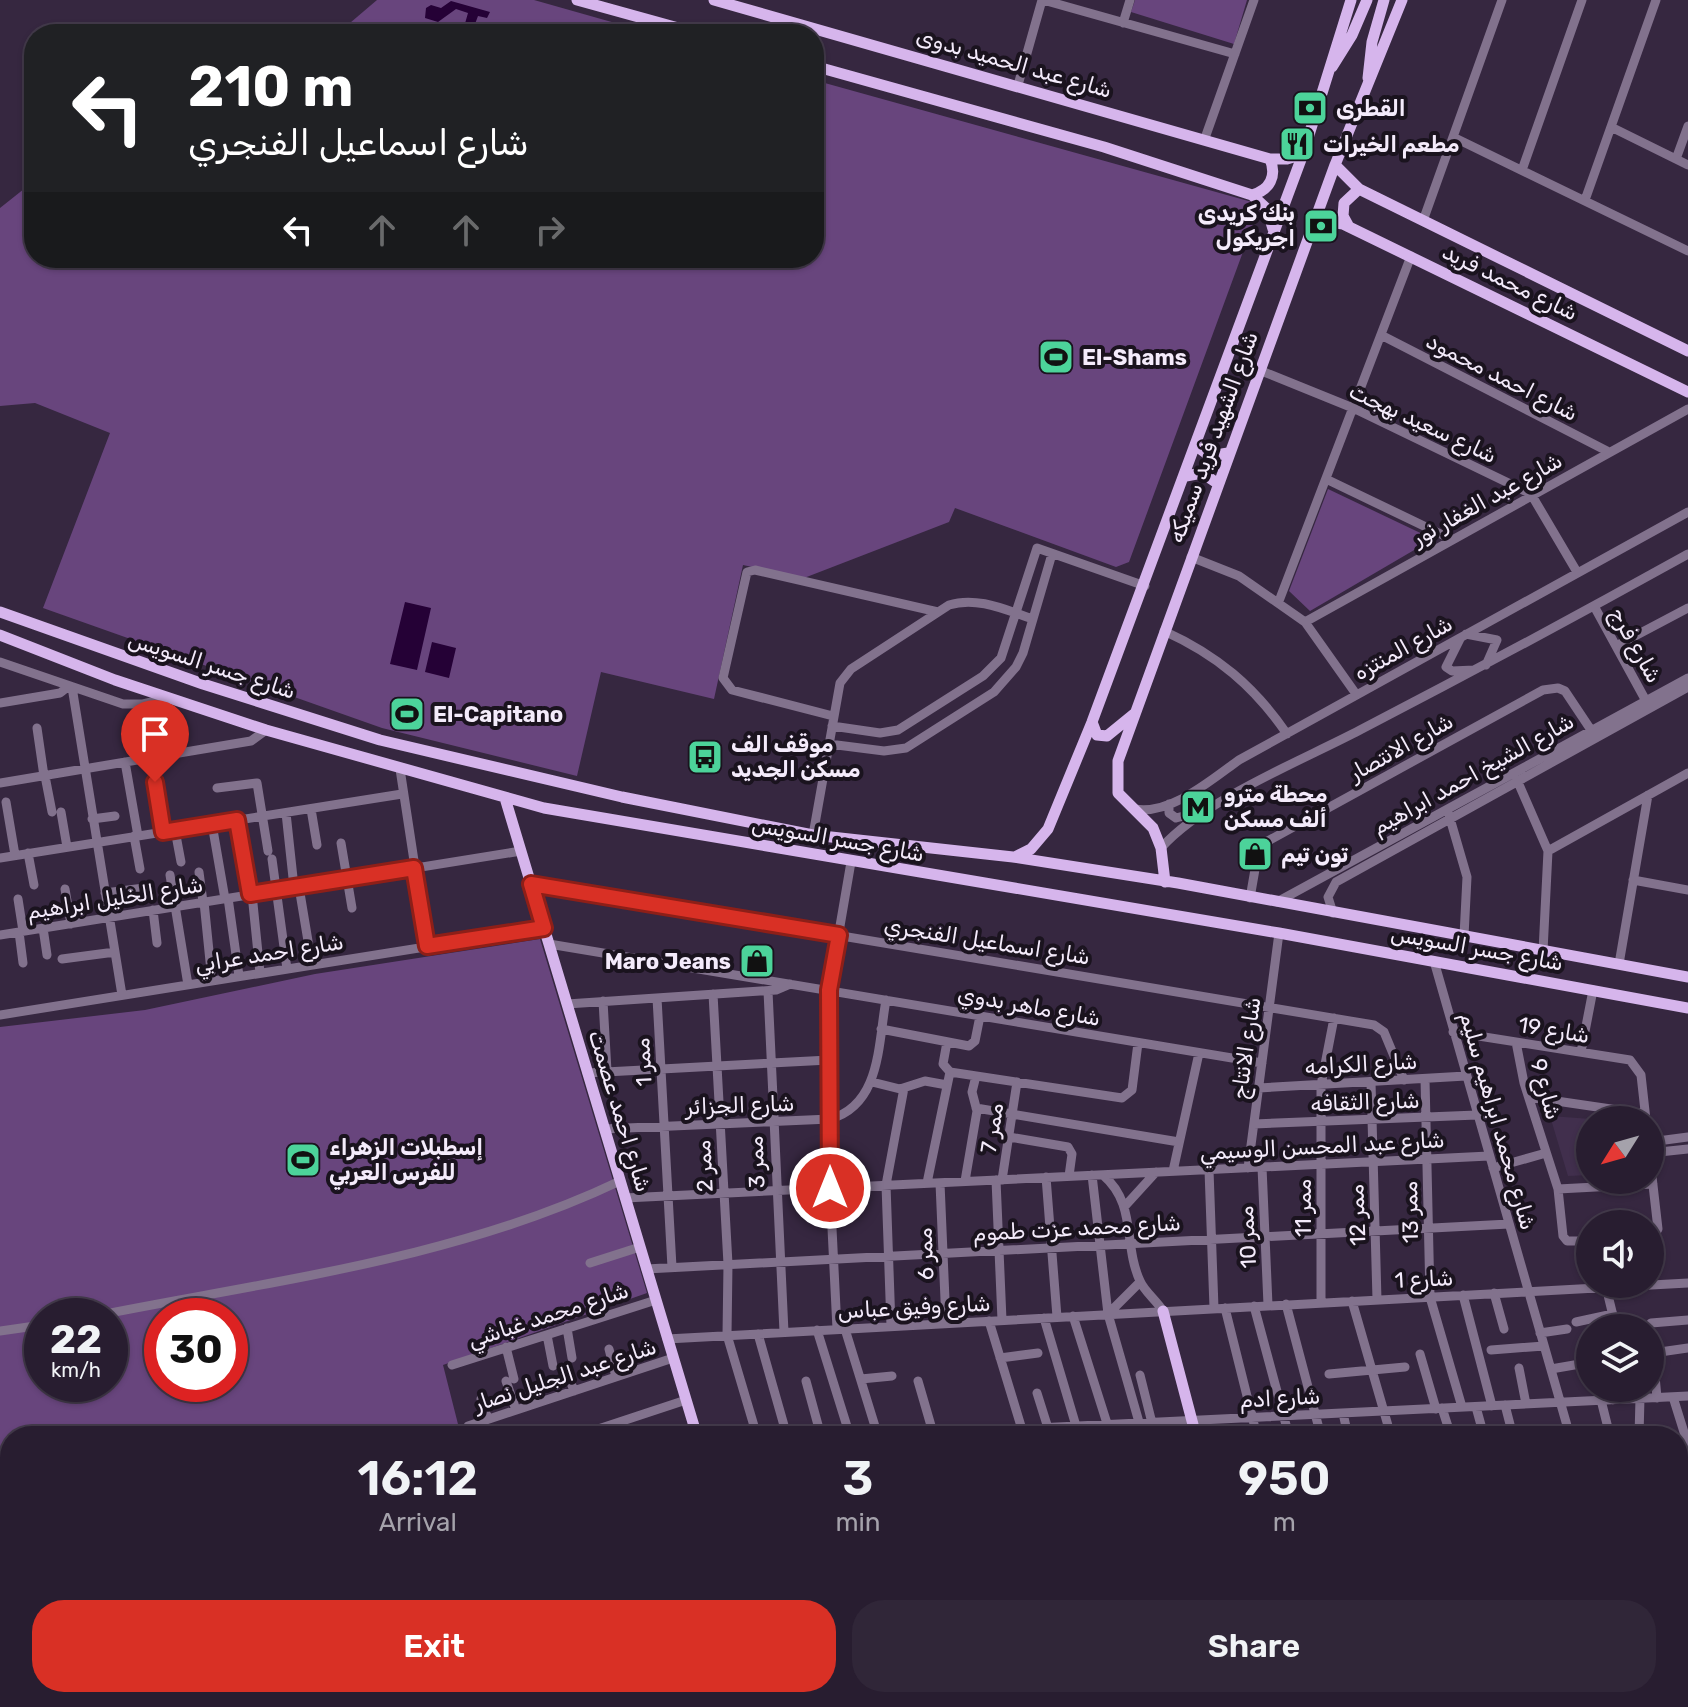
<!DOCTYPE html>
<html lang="en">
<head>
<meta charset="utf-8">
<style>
	body { margin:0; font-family:Rubik,Cairo,sans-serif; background:#302638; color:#f1f3f6; height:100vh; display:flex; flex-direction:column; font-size:30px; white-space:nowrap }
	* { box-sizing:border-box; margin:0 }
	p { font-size:26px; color:#a5a2ab }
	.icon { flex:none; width:44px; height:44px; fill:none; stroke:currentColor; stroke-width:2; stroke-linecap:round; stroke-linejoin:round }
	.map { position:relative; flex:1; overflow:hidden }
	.sheet { position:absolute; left:0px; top:1426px; width:1688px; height:282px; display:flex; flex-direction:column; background:#281d30; border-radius:32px 32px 0 0; box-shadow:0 2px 6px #0004,0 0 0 2px #443b4c }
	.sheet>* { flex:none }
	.top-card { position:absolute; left:24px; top:24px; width:800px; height:244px; border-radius:32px; box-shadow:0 2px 6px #0004,0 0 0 2px #443b4c; background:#202124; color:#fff; overflow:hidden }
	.needle { width:52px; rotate:233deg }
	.controls { position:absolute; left:1576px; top:1106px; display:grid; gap:16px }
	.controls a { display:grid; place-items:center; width:88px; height:88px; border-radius:50%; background:#281d30; box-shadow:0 2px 6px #0004,0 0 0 2px #443b4c; font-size:40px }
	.speed { position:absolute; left:24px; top:1298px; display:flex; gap:16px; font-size:40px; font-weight:700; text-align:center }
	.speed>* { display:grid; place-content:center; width:104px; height:104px; border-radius:50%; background:#281d30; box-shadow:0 2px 6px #0004,0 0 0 2px #443b4c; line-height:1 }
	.speed small { font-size:20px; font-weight:400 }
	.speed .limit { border:12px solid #d22; background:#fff; color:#111 }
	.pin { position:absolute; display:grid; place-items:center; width:68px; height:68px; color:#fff; margin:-82px -34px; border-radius:50% 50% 50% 0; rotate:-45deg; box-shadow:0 0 8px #0007 }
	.pin .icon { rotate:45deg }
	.me { position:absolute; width:88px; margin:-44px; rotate:0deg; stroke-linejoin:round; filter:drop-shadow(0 0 6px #0008) }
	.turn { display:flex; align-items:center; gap:28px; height:168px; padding:0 32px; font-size:36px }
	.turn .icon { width:104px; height:104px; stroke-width:2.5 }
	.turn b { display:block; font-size:56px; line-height:68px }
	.lanes { display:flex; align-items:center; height:76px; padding:0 32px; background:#0003; justify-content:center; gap:40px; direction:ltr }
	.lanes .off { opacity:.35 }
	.eta { display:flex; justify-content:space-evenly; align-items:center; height:136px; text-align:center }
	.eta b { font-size:48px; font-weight:600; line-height:56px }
	.primary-button { display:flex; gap:16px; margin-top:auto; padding:16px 32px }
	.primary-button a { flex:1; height:92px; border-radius:32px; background:#d93025; color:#fff; font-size:32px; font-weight:600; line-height:92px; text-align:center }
	.primary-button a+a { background:#302638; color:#f1f3f6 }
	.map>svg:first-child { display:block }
	.built { fill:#412f4d }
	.green { fill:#68457d; fill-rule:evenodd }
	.water { fill:#250136 }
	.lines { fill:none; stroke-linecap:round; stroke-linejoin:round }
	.minor { stroke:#82728d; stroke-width:9 }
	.major { stroke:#d6b5ec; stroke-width:11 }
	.route-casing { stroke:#8d1f18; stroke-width:20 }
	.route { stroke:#d93025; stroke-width:14 }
	.labels { text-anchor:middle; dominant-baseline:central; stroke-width:8; stroke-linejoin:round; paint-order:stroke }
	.street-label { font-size:22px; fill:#f4ebfb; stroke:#1a131e }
	.poi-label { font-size:22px; font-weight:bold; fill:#f4ebfb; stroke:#1a131e; text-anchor:start }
</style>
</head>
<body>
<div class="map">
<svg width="1688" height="1707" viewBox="0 0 1688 1707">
	<rect width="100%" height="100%" fill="#362740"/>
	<path class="built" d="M1550,1116L1605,1120H1590V1175L1568,1176Z"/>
	<path class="green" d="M377,0H534L654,34H337Z
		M1135,0H1247L1234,44L1131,12Z
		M814,80L1252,202L1258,211L1129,562L1116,567L955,508L949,522L804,578L743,565L714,699L601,672L577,776L382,728L43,608L110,433L35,403L0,406V208L34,181V258H814Z
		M1328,489L1433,539L1310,611L1289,591Z
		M540,939L647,1293L443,1365L461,1436H10V1629L0,1631V1027L145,1010L315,974ZM42,1316H110V1384H42ZM162,1316H230V1384H162Z
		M312,1698H760L762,1707H314Z"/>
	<path class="water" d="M451,1L490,12L487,18L478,16L472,32L475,34H462L468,13L456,9L438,22L425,18L426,8L431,5L441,8Z
		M405,602L431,608L417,670L390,664Z
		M432,642L456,648L449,678L425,672Z"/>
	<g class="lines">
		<path class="minor" d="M1043,0L1235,54
			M1123,23L1130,0
			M1018,85L1042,0
			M1611,127L1688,165
			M1453,137L1688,251
			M1205,138L1254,0
			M1676,159L1688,126
			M1522,170L1582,0
			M1585,200L1656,0
			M1424,218L1502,0
			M1381,335L1607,451
			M1259,370L1353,408L1531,494L1577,572
			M1326,479L1451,539
			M1191,557L1239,576L1305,622L1356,694
			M1279,601L1411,256
			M1594,606L1646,701
			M1305,622L1688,409
			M1164,631C1217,655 1254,686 1287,734
			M1466,634L1497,640L1486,665
			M1460,639L1446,667L1452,671L1474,670
			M1616,646L1688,608
			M0,662L123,704H143L168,698
			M72,687L122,995
			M0,703L60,693L69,686
			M833,716L732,690L723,678L747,572L755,570L938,612
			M832,726L880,733L898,730L983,676L1001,658L1037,548L1145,586
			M37,728L44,776
			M829,744L884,751L906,748L994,692L1016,667L1023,653L1052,554
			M151,758L163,832
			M125,762L138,836
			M400,769L427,946
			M45,776L52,812
			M1517,780L1548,851L1543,951
			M0,783L251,741L266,730
			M217,788L257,783L268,851
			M6,802L15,855
			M1169,804V813L1176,818L1206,810
			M311,809L317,845
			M1135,809C1171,815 1211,780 1239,760L1688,512
			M61,812L67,847
			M286,813L294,887
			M1449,815L1467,877L1464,936
			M92,819L115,816
			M237,820L250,894
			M212,824L225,899
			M175,830L181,862
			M813,835L840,683L851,669L949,605C977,596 1006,610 1033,619
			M134,836L140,869
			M341,843L352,908
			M1161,848C1205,799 1301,761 1360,730C1470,673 1580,614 1688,554
			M1548,851L1688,773
			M28,853L34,885
			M0,858L402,794
			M272,859L287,969
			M199,872L203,902
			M170,875L188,985
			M1633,880L1688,890
			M531,884L1374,1025L1384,1032L1404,1080
			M299,887L312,965
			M65,889L71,924
			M105,893L144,888
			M252,894L260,973
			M228,898L239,976
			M1250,898L1257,858L1266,842L1543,690L1558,688L1565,691L1591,730
			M18,899L23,931
			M204,902L212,981
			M1277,902L1688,678
			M153,910L157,943
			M1333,913L1328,897L1336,882L1688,687
			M43,928L47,955
			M19,932L23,963
			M0,935L521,851
			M549,944L1262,1063
			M62,959L115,952
			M1434,961L1570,1436
			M1619,964L1648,795
			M768,991L784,1332
			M713,994L728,1264L727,1335L757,1436
			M657,998L672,1267
			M603,1001L607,1071
			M567,1004L776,990L790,984
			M0,1015L544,928
			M881,1029L969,1046L975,1041L980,1016
			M1453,1032L1630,1060L1641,1075L1646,1120
			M947,1042L943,1064L950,1072L1122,1098L1132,1090L1138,1043
			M1516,1042L1524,1083L1558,1189L1563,1236L1567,1241H1590
			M1581,1052L1593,990
			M587,1073L829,1060
			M1425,1079L1430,1297L1462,1407
			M872,1082L900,1089L925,1081L947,1085
			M1371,1082L1377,1300
			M1259,1088L1466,1076
			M1529,1097L1645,1114
			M976,1108L1179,1142
			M1254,1124L1477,1115
			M604,1129L830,1119C881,1105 878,1044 886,1000
			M1009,1137L1068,1147L1072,1154L1069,1176
			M1650,1142L1688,1137
			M1650,1153L1688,1149
			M1650,1159L1658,1229L1650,1240
			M1262,1167L1268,1305
			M1248,1168L1279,933
			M1493,1168L1546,1153
			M1209,1170L1214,1308
			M1173,1171L1199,1053
			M1092,1175L1108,1314L1143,1436
			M1103,1175C1137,1204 1123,1244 1140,1281C1144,1291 1157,1301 1163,1311
			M1046,1177L1057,1317
			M996,1180L1002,1320
			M1002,1180L1017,1082
			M965,1181L977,1111L972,1092L976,1076
			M927,1183L950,1072
			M940,1183L946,1323
			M1558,1189L1653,1184
			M625,1198L1489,1156
			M1125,1206L1156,1172
			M590,1263L640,1247
			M646,1269L1509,1224
			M1606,1287L1616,1328
			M1494,1293L1504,1329
			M1463,1295L1492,1406
			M1352,1301L1391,1436
			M1321,1303V1085L1334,1018
			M1286,1304L1321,1436
			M1254,1306L1289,1436
			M1225,1308L1257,1436
			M1108,1314L1140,1282
			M95,1316C270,1281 457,1259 620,1181
			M1073,1316L1111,1436
			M1044,1318L1079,1436
			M989,1321L1024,1436
			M1576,1322L1613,1314
			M1651,1323L1688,1320
			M891,1326L886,1185L904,1088
			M567,1328L572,1358
			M837,1329L830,1188L829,990L851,862
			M845,1329L878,1436
			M817,1330L850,1436
			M0,1331L42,1325
			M1540,1333L1567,1329
			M758,1334L787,1436
			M547,1335L553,1366
			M667,1339L1688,1283
			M506,1347L514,1379
			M609,1349L616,1377
			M1491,1350L1544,1346
			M1420,1354L1436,1409
			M1000,1358L1038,1353
			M452,1365L656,1300
			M565,1367L574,1391
			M1519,1368L1526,1404
			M1551,1369L1580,1364
			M1329,1374L1405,1367
			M1140,1375L1152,1423
			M861,1379L892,1376
			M506,1381L516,1410
			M806,1381L821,1436
			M918,1381L934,1436
			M1610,1388L1613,1400
			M1037,1393L1048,1428
			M1673,1397L1688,1445
			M1657,1398L1653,1353L1688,1348
			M481,1399L488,1419
			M1601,1400L1610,1436
			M1505,1405L1513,1436
			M1476,1407L1484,1436
			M1442,1408L1451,1436
			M1343,1413L1348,1436
			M468,1426L673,1358
			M577,1436L686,1400
			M873,1436L1688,1396
			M1550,1436L1570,1435
			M1639,1436L1640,1398
			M1678,1510L1688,1509
			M1678,1612L1688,1646
			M0,1670L10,1668
			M60,1698V1707
			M210,1698L211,1707
			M251,1698V1707
			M306,1698L309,1707
			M836,1698L839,1707
			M869,1698L872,1707
			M900,1698L902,1707
			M1104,1698L1107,1707
			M1220,1698L1227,1702L1296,1698
			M1342,1698L1344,1707
			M1372,1698L1374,1707
			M1403,1698L1406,1707
			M1465,1698L1468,1707
			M1555,1698L1558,1707
			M1646,1698L1648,1707
			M1522,1699L1524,1707
			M22,1707L24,1698
			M951,1707L1049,1698"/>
		<path class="major" d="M577,0L700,34
			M714,0L1270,159H1287L1303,154
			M814,66L1104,147L1252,195L1267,209L1273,229
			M1332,67L1352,35L1367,0
			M1368,78L1372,42L1384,0
			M1335,165L1359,189L1688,351
			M1252,195C1270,190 1277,176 1270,159
			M1312,226L1330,222L1343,224L1688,392
			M1349,227L1343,216L1344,203L1359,189
			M1195,445L1210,456L1228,453
			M1186,476L1202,473L1217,483
			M0,612L203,684L380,740L622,797L813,835L1013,857L1178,883L1688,977
			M0,635L115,680L266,730L544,808L1279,933L1688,1008
			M1092,722L1097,735L1107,736L1134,714
			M505,798L697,1436
			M1015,857L1031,849L1048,829L1092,722L1303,154L1351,0
			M1165,882L1161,848L1153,828L1118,793V761L1335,165L1402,0
			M1163,1311L1196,1436
			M775,1698L778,1707
			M1265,1698L1267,1707"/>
	</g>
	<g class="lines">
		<defs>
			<path id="route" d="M155,782L163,832L237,820L250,894L414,868L427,946L544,928L531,884L839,935L829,990L830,1188"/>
		</defs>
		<use href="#route" class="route-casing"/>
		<use href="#route" class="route"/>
	</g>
	<defs>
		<symbol id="bank-square" viewBox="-11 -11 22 22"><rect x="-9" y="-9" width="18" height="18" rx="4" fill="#4cd39a" stroke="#1a131e"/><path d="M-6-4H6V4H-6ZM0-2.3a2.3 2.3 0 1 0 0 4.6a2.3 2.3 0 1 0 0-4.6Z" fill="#111"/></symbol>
		<symbol id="restaurant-square" viewBox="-11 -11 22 22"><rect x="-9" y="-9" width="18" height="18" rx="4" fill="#4cd39a" stroke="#1a131e"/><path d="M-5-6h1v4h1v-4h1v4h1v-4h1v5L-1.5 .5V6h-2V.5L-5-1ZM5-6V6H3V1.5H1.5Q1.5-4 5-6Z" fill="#111"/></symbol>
		<symbol id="stadium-square" viewBox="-11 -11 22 22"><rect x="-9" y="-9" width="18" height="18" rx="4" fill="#4cd39a" stroke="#1a131e"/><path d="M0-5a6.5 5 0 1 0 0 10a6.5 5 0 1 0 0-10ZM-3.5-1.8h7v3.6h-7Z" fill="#111"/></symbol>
		<symbol id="bus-square" viewBox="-11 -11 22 22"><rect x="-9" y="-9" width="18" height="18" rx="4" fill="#4cd39a" stroke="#1a131e"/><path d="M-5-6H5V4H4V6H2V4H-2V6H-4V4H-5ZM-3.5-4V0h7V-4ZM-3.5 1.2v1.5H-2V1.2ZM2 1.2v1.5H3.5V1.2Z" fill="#111"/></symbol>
		<symbol id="metro-square" viewBox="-11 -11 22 22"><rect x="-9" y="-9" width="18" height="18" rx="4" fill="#4cd39a" stroke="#1a131e"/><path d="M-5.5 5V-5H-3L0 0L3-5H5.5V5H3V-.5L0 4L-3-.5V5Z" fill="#111"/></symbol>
		<symbol id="shop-square" viewBox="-11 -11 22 22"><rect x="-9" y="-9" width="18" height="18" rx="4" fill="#4cd39a" stroke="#1a131e"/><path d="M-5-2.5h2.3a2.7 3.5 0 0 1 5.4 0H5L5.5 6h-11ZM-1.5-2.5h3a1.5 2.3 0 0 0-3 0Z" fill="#111"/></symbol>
	</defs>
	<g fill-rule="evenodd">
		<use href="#bank-square" x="1290" y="88" width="40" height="40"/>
		<use href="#restaurant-square" x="1277" y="124" width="40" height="40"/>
		<use href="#bank-square" x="1301" y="206" width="40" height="40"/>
		<use href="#stadium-square" x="1036" y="337" width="40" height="40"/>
		<use href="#stadium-square" x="387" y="694" width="40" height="40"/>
		<use href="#bus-square" x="685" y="737" width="40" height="40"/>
		<use href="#metro-square" x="1178" y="787" width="40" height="40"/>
		<use href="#shop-square" x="1235" y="834" width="40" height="40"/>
		<use href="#shop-square" x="737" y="941" width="40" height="40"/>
		<use href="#stadium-square" x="283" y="1140" width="40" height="40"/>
	</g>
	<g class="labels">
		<g class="street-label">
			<text transform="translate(1014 63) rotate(16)">شارع عبد الحميد بدوى</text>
			<text transform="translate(1510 282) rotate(26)">شارع محمد فريد</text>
			<text transform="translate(1502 377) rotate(27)">شارع احمد محمود</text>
			<text transform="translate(1423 423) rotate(25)">شارع سعيد بهجت</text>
			<text transform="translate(1213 437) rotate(-70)">شارع الشهيد فريد سميكه</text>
			<text transform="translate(1487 499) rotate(-29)">شارع عبد الغفار نور</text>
			<text transform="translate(1636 645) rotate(61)">شارع فرج</text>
			<text transform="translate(1403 648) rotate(-29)">شارع المنتزه</text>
			<text transform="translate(212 665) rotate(18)">شارع جسر السويس</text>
			<text transform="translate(1401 747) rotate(-29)">شارع الانتصار</text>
			<text transform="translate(1473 774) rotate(-29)">شارع الشيخ احمد ابراهيم</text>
			<text transform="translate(838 839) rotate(10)">شارع جسر السويس</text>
			<text transform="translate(115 898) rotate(-9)">شارع الخليل ابراهيم</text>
			<text transform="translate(987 941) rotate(9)">شارع اسماعيل الفنجري</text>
			<text transform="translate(1477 948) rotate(10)">شارع جسر السويس</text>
			<text transform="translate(269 953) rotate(-9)">شارع احمد عرابي</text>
			<text transform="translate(1029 1006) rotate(10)">شارع ماهر بدوي</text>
			<text transform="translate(1554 1030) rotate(9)">شارع 19</text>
			<text transform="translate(1246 1048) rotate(-82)">شارع الانتاج</text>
			<text transform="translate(643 1062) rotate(-93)">ممر 1</text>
			<text transform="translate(1361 1064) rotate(-3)">شارع الكرامه</text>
			<text transform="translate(1546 1089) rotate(74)">شارع 9</text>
			<text transform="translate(1365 1102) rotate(-2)">شارع الثقافه</text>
			<text transform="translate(740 1105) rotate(-2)">شارع الجزائر</text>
			<text transform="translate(620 1111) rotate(73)">شارع احمد عصمت</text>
			<text transform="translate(1498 1121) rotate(74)">شارع محمد ابراهيم سليم</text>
			<text transform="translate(992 1128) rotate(-81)">ممر 7</text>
			<text transform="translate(1322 1146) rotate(-3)">شارع عبد المحسن الوسيمي</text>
			<text transform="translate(756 1162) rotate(-92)">ممر 3</text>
			<text transform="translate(704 1166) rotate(-93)">ممر 2</text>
			<text transform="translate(1303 1208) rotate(-90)">ممر 11</text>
			<text transform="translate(1410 1212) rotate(-91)">ممر 13</text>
			<text transform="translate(1357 1215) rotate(-92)">ممر 12</text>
			<text transform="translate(1077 1228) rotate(-3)">شارع محمد عزت طموم</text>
			<text transform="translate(1247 1237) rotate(-93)">ممر 10</text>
			<text transform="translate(925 1254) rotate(-92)">ممر 6</text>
			<text transform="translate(1424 1279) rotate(-3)">شارع 1</text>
			<text transform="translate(914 1307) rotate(-3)">شارع وفيق عباس</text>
			<text transform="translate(548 1315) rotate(-18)">شارع محمد غباشي</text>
			<text transform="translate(565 1375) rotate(-18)">شارع عبد الجليل نصار</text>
			<text transform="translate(1280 1398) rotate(-3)">شارع ادم</text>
		</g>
		<g class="poi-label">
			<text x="1336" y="108">القطرى</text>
			<text x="1323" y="144">مطعم الخيرات</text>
			<text x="1295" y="213" text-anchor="end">بنك كريدى<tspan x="1295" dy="25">اجريكول</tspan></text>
			<text x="1082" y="357">El-Shams</text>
			<text x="433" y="714">El-Capitano</text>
			<text x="731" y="744">موقف الف<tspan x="731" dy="25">مسكن الجديد</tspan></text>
			<text x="1224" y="794">محطة مترو<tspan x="1224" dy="25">ألف مسكن</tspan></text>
			<text x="1281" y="854">تون تيم</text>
			<text x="731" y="961" text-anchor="end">Maro Jeans</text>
			<text x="329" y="1147">إسطبلات الزهراء<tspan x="329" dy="25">للفرس العربي</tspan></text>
		</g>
	</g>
</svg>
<div class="controls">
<a><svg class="needle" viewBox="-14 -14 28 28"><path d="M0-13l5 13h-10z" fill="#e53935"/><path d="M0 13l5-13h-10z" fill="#a5a2ab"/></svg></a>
<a><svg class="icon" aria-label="sound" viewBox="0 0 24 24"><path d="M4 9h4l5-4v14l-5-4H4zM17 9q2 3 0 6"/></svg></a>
<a><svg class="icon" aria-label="layers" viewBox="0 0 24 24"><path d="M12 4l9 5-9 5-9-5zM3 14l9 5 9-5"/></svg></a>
</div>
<div class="speed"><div>22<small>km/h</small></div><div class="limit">30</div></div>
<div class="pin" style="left:155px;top:782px;background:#d93025"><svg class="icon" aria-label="arrive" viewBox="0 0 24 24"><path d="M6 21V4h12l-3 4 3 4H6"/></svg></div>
<svg class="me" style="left:830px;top:1188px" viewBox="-20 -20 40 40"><circle r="17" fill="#d93025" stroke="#fff" stroke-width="3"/><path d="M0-11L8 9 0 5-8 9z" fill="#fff"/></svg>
<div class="top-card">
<div class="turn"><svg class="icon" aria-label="left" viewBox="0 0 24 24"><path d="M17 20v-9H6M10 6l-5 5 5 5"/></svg><div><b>210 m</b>شارع اسماعيل الفنجري</div></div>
<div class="lanes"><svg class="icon" aria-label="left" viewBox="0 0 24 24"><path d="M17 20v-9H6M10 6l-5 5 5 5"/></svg><svg class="icon off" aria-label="ahead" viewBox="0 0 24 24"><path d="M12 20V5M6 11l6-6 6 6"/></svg><svg class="icon off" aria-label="ahead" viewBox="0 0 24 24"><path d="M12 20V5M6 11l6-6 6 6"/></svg><svg class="icon off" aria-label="right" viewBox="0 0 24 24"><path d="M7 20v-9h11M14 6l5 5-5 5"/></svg></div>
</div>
<section class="sheet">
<div class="eta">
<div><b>16:12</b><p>Arrival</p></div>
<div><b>3</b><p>min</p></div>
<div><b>950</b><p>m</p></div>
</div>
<div class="primary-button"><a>Exit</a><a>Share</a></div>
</section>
</div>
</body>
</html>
